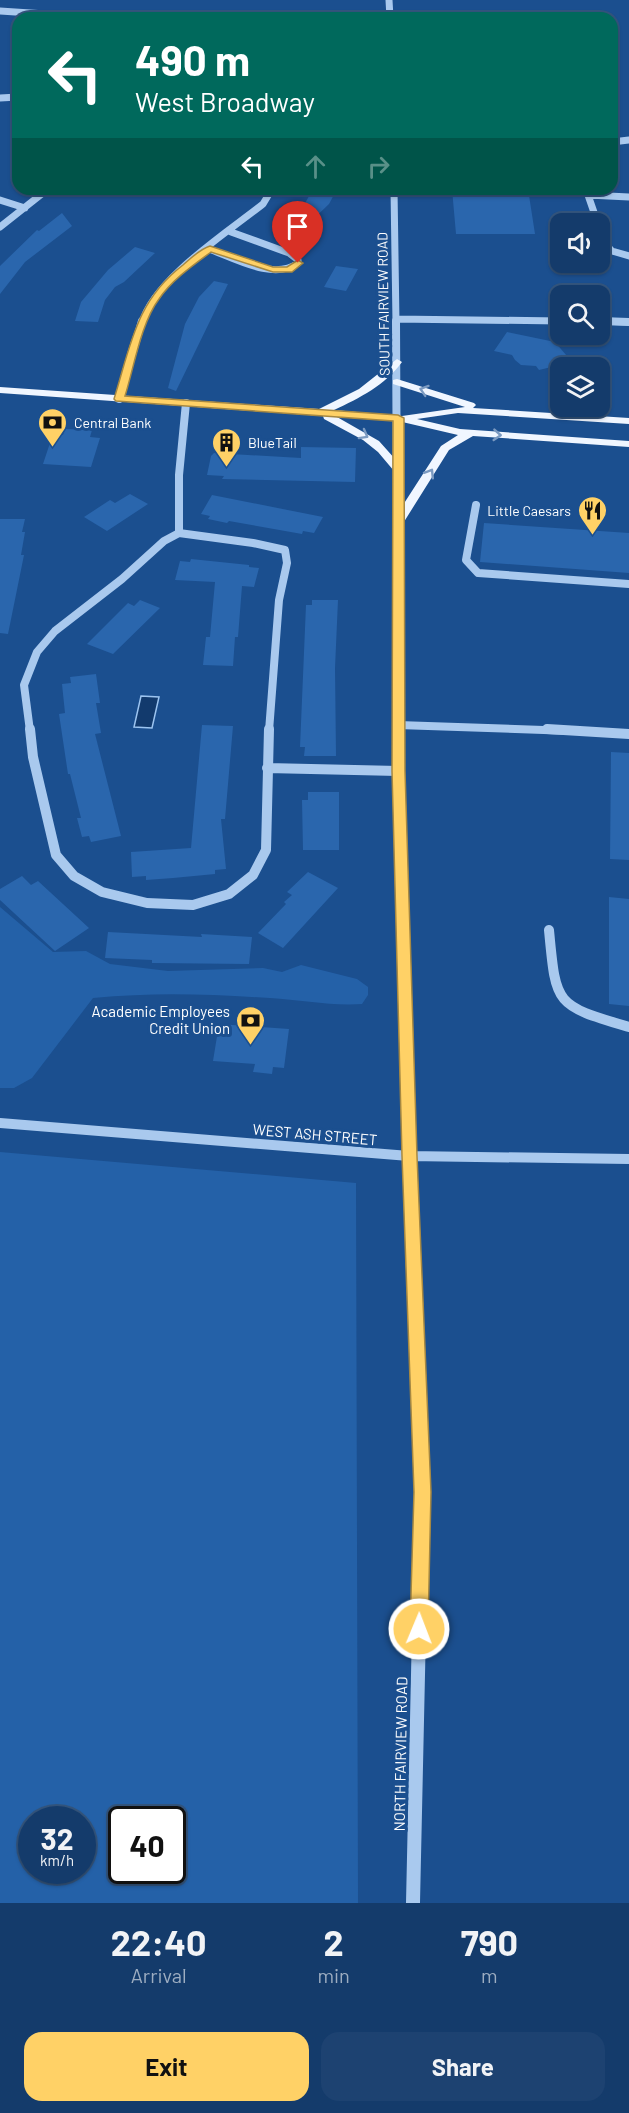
<!DOCTYPE html>
<html lang="en">
<head>
<meta charset="utf-8">
<style>
	body { margin:0; font-family:Barlow,sans-serif; background:#1d4271; color:#f1f3f6; height:100vh; display:flex; flex-direction:column; font-size:22px; white-space:nowrap }
	* { box-sizing:border-box; margin:0 }
	p { font-size:20px; color:#9dadc1 }
	.icon { flex:none; width:33px; height:33px; fill:none; stroke:currentColor; stroke-width:2; stroke-linecap:round; stroke-linejoin:round }
	.map { position:relative; height:1903px; overflow:hidden }
	.drawer { display:flex; flex-direction:column; background:#143b6b; flex:1 }
	.drawer>* { flex:none }
	.top-card { position:absolute; left:12px; top:12px; width:606px; height:183px; border-radius:18px; box-shadow:0 2px 4px #0004,0 0 0 2px #33557e; background:#00695c; color:#fff; overflow:hidden }
	.controls { position:absolute; left:550px; top:213px; display:grid; gap:12px }
	.controls a { display:grid; place-items:center; width:60px; height:60px; border-radius:12px; background:#143b6b; box-shadow:0 2px 4px #0004,0 0 0 2px #33557e; font-size:30px }
	.speed { position:absolute; left:18px; top:1806px; display:flex; gap:12px; font-size:30px; font-weight:700; text-align:center }
	.speed>* { display:grid; place-content:center; width:78px; height:78px; border-radius:50%; background:#143b6b; box-shadow:0 2px 4px #0004,0 0 0 2px #33557e; line-height:1 }
	.speed small { font-size:15px; font-weight:400 }
	.speed .limit { border:3px solid #111; border-radius:9px; background:#fff; color:#111 }
	.pin { position:absolute; display:grid; place-items:center; width:51px; height:51px; color:#fff; margin:-62px -26px; border-radius:50% 50% 50% 0; rotate:-45deg; box-shadow:0 0 6px #0007 }
	.pin .icon { rotate:45deg }
	.me { position:absolute; width:66px; margin:-33px; rotate:1deg; stroke-linejoin:round; filter:drop-shadow(0 0 4px #0008) }
	.turn { display:flex; align-items:center; gap:21px; height:126px; padding:0 24px; font-size:27px }
	.turn .icon { width:78px; height:78px; stroke-width:2.5 }
	.turn b { display:block; font-size:42px; line-height:51px }
	.lanes { display:flex; align-items:center; height:57px; padding:0 24px; background:#0003; justify-content:center; gap:30px; direction:ltr }
	.lanes .off { opacity:.35 }
	.eta { display:flex; justify-content:space-evenly; align-items:center; height:102px; text-align:center }
	.eta b { font-size:36px; font-weight:700; line-height:42px }
	.cta { display:flex; gap:12px; margin-top:auto; padding:12px 24px }
	.cta a { flex:1; height:69px; border-radius:18px; background:#ffd166; color:#111; font-size:24px; font-weight:700; line-height:69px; text-align:center }
	.cta a+a { background:#1d4271; color:#f1f3f6 }
	.map>svg:first-child { display:block }
	.green { fill:#2461a8; fill-rule:evenodd }
	.water { fill:#123a6d; stroke:#9cc4f0; stroke-width:1.5 }
	.building { fill:#2a66ad }
	.lines { fill:none; stroke-linecap:round; stroke-linejoin:round }
	.minor-far3 { stroke:#a9c9ee; stroke-width:7 }
	.minor-far2 { stroke:#a9c9ee; stroke-width:8 }
	.minor-far1 { stroke:#a9c9ee; stroke-width:10 }
	.minor { stroke:#a9c9ee; stroke-width:14 }
	.major { fill:#f0f6ff; fill-rule:evenodd }
	.oneway { stroke:#7b9ac1 }
	.route { fill:#ffd166; stroke:#a68842; stroke-width:1.5 }
	.labels { text-anchor:middle; dominant-baseline:central; stroke-width:6; stroke-linejoin:round; paint-order:stroke }
	.far-street-label { font-size:14px; fill:#fff; stroke:#1b4f8f }
	.far-poi-label { font-size:14px; fill:#fff; stroke:#1b4f8f; text-anchor:start }
	.poi-label { font-size:15px; fill:#fff; stroke:#1b4f8f; text-anchor:end }
	.street-label { font-size:15px; fill:#fff; stroke:#1b4f8f }
</style>
</head>
<body>
<div class="map">
<svg width="629" height="1903" viewBox="0 0 629 1903">
	<rect width="100%" height="100%" fill="#1b4f8f"/>
	<path class="green" d="M0,907L53,952L86,951L110,964L168,971L263,968L282,972L301,965L357,979L368,987V995L362,1004C331,1006 301,1000 270,998C208,994 154,992 93,998L32,1078L14,1088H0Z
		M0,1152L356,1183L358,1903H0ZM32,1820H82V1870H32ZM122,1820H172V1870H122Z"/>
	<path class="water" d="M141,696L159,697L152,728L134,727Z"/>
	<path class="building" d="M313,189H337L329,204L301,231L286,222L304,205Z
		M452,189H528L535,234H456Z
		M62,213L72,226L25,262L0,294V266L37,230L39,231Z
		M135,247L155,253L124,282L115,287L105,300L98,322L75,321L81,302L108,270Z
		M336,266L358,269L346,291L324,287Z
		M214,281L228,284L176,391L168,388L185,324L199,297Z
		M507,332L555,342L572,362L539,370L536,366L521,365L515,360L512,355L494,351Z
		M65,429L92,430L90,437L100,438L91,467L43,464L53,434L63,435Z
		M301,447L356,448L355,482L222,479L224,476L207,475L211,456L214,453L301,458Z
		M130,494L148,504L107,531L84,517L110,500L115,503Z
		M212,495L323,517L314,533L303,531L302,534L229,521L227,523L208,519L210,516L201,514Z
		M0,519H25L22,532H25L21,555H24L8,634L0,633Z
		M484,523L629,533V573L480,562Z
		M191,559L249,565V567L259,568L254,587L242,586L238,637H235L233,666L203,665L206,637H210L215,582L175,580L180,561L190,562Z
		M140,600L160,608L113,654L87,644L128,603L134,606Z
		M312,600H338L335,668L336,756H304L305,747H300L306,605H312Z
		M96,674L100,703H96L101,733L95,734L121,836L91,842L89,836L82,837L77,818H81L70,774H68L59,714L65,713L62,684L71,683L70,677Z
		M202,725L233,726L225,819H221L226,869L215,870V874L173,878L146,880V876L132,877L131,852L191,848Z
		M611,752L629,753V860L610,859Z
		M308,792H339V850H303L302,800H308Z
		M308,872L338,888L283,948L258,933L286,904L284,902L292,895L287,892Z
		M22,876L31,885L38,881L89,928L55,951L0,900V889Z
		M609,897L629,899V1006L609,1004Z
		M108,932L202,937L201,934L252,937L249,964L152,963V960L105,958Z
		M219,1024L289,1029L284,1068L273,1067L272,1074L253,1072L255,1064L213,1061Z"/>
	<g class="lines">
		<path class="minor-far3" d="M389,0L390,18
			M0,11L106,18
			M0,98L18,97
			M612,142L629,140
			M394,189L396,323
			M581,189L588,195L598,224
			M588,195L629,197
			M0,200L25,208
			M0,227L48,189
			M600,238L612,251L629,256
			M209,249C234,258 274,281 298,263V260L289,253L231,232
			M396,319L561,321
			M600,321L629,322
			M142,323C154,279 228,232 263,204L272,189"/>
		<path class="minor-far2" d="M396,321L398,731
			M600,321L629,322
			M119,399L142,321
			M476,505L466,560L478,573L629,584
			M179,533V475L186,403
			M398,725L572,731
			M30,731L24,685L37,652L55,631L122,579L164,541L179,533L253,543L285,550L287,563L279,600L269,731"/>
		<path class="minor-far1" d="M30,729L33,757L56,855L74,876L102,892L147,903L193,905L229,894L253,875L266,850L269,729
			M398,729L413,1248
			M547,729L629,734
			M267,768L398,771
			M549,930C556,1006 555,1005 629,1027
			M0,1123L409,1156L629,1159"/>
		<path class="minor" d="M412,1246L422,1492L413,1903"/>
		<path class="major" d="M397,359L402,362C385,385 360,398 334,410L402,416L465,407L393,384V380L397,379L474,403L476,405L473,408L629,418V424L458,413L417,419L460,429L629,441V447L473,436L449,450L402,525L398,526L392,522L441,446L458,435L398,421L337,417L379,441L404,469L398,473L394,471L378,452L363,440L324,419L323,416L0,393V387L319,409L359,389Z"/>
	</g>
	<defs><path id="oneway-chevron" d="M-2-3.5L2.5 0L-2 3.5" fill="none" stroke-width="1.6" stroke-linecap="round" stroke-linejoin="round" transform="scale(1.5)"/></defs>
	<g class="oneway">
		<use href="#oneway-chevron" transform="translate(424 390) rotate(-162)"/>
		<use href="#oneway-chevron" transform="translate(364 435) rotate(29)"/>
		<use href="#oneway-chevron" transform="translate(497 435) rotate(4)"/>
		<use href="#oneway-chevron" transform="translate(430 473) rotate(-58)"/>
	</g>
	<path class="route" d="M210,246L273,267H287L298,260L303,263L292,272H273L211,252C192,266 172,280 159,299C141,323 134,367 125,396L398,415L404,418L405,771L417,1156L431,1492L428,1629L425,1635L419,1638L413,1635L410,1629L414,1492L402,1156L392,771L393,421L116,401L114,399C131,344 136,301 183,265C191,258 200,249 210,246Z"/>
	<defs>
		<symbol id="bank-pin" viewBox="-11 -11 22 30"><path d="M0 17L-7.5 6A9.5 9.5 0 1 1 7.5 6Z" fill="#ffd166" stroke="#1b4f8f"/><path d="M-6-4H6V4H-6ZM0-2.3a2.3 2.3 0 1 0 0 4.6a2.3 2.3 0 1 0 0-4.6Z" fill="#111"/></symbol>
		<symbol id="building-pin" viewBox="-11 -11 22 30"><path d="M0 17L-7.5 6A9.5 9.5 0 1 1 7.5 6Z" fill="#ffd166" stroke="#1b4f8f"/><path d="M-4-6H4V6H1V3H-1V6H-4ZM-2.5-4.3h1.7v1.8h-1.7ZM.8-4.3h1.7v1.8H.8ZM-2.5-1h1.7V.8h-1.7ZM.8-1h1.7V.8H.8Z" fill="#111"/></symbol>
		<symbol id="restaurant-pin" viewBox="-11 -11 22 30"><path d="M0 17L-7.5 6A9.5 9.5 0 1 1 7.5 6Z" fill="#ffd166" stroke="#1b4f8f"/><path d="M-5-6h1v4h1v-4h1v4h1v-4h1v5L-1.5 .5V6h-2V.5L-5-1ZM5-6V6H3V1.5H1.5Q1.5-4 5-6Z" fill="#111"/></symbol>
	</defs>
	<g fill-rule="evenodd">
		<use href="#bank-pin" x="36" y="406" width="33" height="45"/>
		<use href="#building-pin" x="210" y="426" width="33" height="45"/>
		<use href="#restaurant-pin" x="576" y="494" width="33" height="45"/>
		<use href="#bank-pin" x="234" y="1004" width="33" height="45"/>
	</g>
	<g class="labels">
		<g class="far-street-label">
			<text transform="translate(383 304) rotate(-91)">SOUTH FAIRVIEW ROAD</text>
		</g>
		<g class="far-poi-label">
			<text x="74" y="422">Central Bank</text>
			<text x="248" y="442">BlueTail</text>
			<text x="571" y="510" text-anchor="end">Little Caesars</text>
		</g>
		<g class="poi-label">
			<text x="230" y="1011">Academic Employees<tspan x="230" dy="17">Credit Union</tspan></text>
		</g>
		<g class="street-label">
			<text transform="translate(315 1134) rotate(5)">WEST ASH STREET</text>
			<text transform="translate(400 1754) rotate(-89)">NORTH FAIRVIEW ROAD</text>
		</g>
	</g>
</svg>
<div class="controls">
<a><svg class="icon" aria-label="sound" viewBox="0 0 24 24"><path d="M4 9h4l5-4v14l-5-4H4zM17 9q2 3 0 6"/></svg></a>
<a><svg class="icon" aria-label="search" viewBox="0 0 24 24"><circle cx="10" cy="10" r="6"/><path d="M15 15l6 6"/></svg></a>
<a><svg class="icon" aria-label="layers" viewBox="0 0 24 24"><path d="M12 4l9 5-9 5-9-5zM3 14l9 5 9-5"/></svg></a>
</div>
<div class="speed"><div>32<small>km/h</small></div><div class="limit">40</div></div>
<div class="pin" style="left:298px;top:263px;background:#d93025"><svg class="icon" aria-label="arrive" viewBox="0 0 24 24"><path d="M6 21V4h12l-3 4 3 4H6"/></svg></div>
<svg class="me" style="left:419px;top:1629px" viewBox="-20 -20 40 40"><circle r="17" fill="#ffd166" stroke="#fff" stroke-width="3"/><path d="M0-11L8 9 0 5-8 9z" fill="#fff"/></svg>
<div class="top-card">
<div class="turn"><svg class="icon" aria-label="left" viewBox="0 0 24 24"><path d="M17 20v-9H6M10 6l-5 5 5 5"/></svg><div><b>490 m</b>West Broadway</div></div>
<div class="lanes"><svg class="icon" aria-label="left" viewBox="0 0 24 24"><path d="M17 20v-9H6M10 6l-5 5 5 5"/></svg><svg class="icon off" aria-label="ahead" viewBox="0 0 24 24"><path d="M12 20V5M6 11l6-6 6 6"/></svg><svg class="icon off" aria-label="right" viewBox="0 0 24 24"><path d="M7 20v-9h11M14 6l5 5-5 5"/></svg></div>
</div>
</div>
<section class="drawer">
<div class="eta">
<div><b>22:40</b><p>Arrival</p></div>
<div><b>2</b><p>min</p></div>
<div><b>790</b><p>m</p></div>
</div>
<div class="cta"><a>Exit</a><a>Share</a></div>
</section>
</body>
</html>
